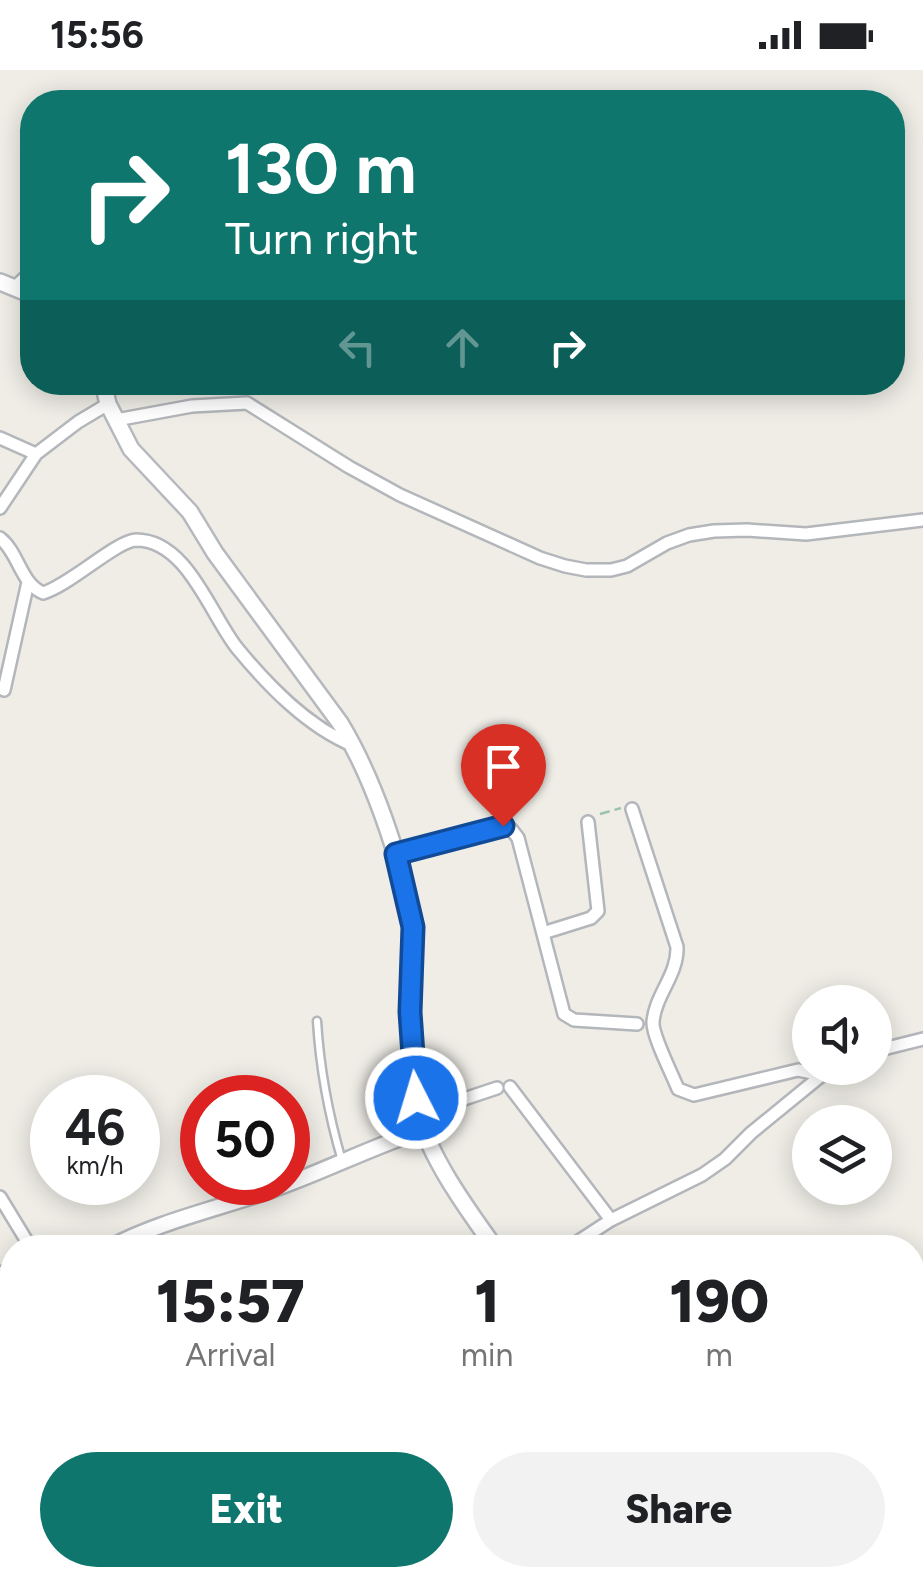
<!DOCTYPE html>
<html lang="en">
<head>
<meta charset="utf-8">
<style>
	body { margin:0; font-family:Figtree,sans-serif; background:#f2f2f2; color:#202124; height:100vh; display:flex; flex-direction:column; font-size:38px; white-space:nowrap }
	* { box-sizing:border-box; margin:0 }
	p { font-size:32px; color:#757577 }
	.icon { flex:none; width:55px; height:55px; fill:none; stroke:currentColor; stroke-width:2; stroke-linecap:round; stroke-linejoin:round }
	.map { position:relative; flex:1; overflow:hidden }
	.details { position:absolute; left:0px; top:1165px; width:925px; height:352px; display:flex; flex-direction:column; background:#fff; border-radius:40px 40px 0 0; box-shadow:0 5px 25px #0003 }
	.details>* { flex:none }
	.hud { position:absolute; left:20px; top:20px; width:885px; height:305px; border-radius:40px; box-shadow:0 5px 25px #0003; background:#0f766e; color:#fff; overflow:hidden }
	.fabs { position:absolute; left:792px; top:915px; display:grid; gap:20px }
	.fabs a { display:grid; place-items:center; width:100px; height:100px; border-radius:50%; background:#fff; box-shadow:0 5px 25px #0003; font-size:50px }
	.speed { position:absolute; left:30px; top:1005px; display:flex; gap:20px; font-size:50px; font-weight:700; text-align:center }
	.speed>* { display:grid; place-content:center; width:130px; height:130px; border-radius:50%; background:#fff; box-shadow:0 5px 25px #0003; line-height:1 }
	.speed small { font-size:25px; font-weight:400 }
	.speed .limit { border:15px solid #d22; background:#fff; color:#111 }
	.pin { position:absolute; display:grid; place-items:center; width:85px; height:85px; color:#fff; margin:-102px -42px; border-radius:50% 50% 50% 0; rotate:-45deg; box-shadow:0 0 10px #0007 }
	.pin .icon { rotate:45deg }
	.me { position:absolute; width:110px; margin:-55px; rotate:355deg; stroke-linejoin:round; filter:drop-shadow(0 0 8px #0008) }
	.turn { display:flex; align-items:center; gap:35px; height:210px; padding:0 40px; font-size:45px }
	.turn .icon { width:130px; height:130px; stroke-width:2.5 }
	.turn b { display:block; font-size:70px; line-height:85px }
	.lanes { display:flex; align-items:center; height:95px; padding:0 40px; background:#0003; justify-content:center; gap:50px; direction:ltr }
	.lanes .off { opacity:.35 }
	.eta { display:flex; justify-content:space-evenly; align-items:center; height:170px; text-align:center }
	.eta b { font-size:60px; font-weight:800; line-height:70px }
	.primary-button { display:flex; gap:20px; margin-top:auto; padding:20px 40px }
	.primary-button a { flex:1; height:115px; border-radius:60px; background:#0f766e; color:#fff; font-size:40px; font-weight:800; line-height:115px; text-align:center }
	.primary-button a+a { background:#f2f2f2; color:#202124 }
	.status { display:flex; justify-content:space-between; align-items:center; height:70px; padding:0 50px; background:#fff; direction:ltr }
	.status svg { height:28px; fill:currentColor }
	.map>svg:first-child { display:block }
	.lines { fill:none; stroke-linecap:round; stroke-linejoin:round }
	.service-casing { stroke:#b3b6ba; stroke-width:11 }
	.minor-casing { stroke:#b3b6ba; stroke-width:16 }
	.tertiary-casing { stroke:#b3b6ba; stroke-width:19 }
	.secondary-casing { stroke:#b5b8bd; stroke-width:20 }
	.path { stroke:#9cc4a8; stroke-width:2.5; stroke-dasharray:10 5; stroke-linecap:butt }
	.service { stroke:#fff; stroke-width:6 }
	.minor { stroke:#fff; stroke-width:11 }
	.tertiary { stroke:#fff; stroke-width:14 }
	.secondary { stroke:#fff; stroke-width:15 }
	.route-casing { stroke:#114b97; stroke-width:25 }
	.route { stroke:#1a73e8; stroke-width:18 }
</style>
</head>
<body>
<div class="status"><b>15:56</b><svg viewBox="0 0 49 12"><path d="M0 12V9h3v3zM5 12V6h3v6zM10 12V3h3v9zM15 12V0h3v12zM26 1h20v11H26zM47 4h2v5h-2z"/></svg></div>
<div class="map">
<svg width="923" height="1516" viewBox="0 0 923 1516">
	<rect width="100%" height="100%" fill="#efede6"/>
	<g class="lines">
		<defs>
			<path id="service" d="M317,951C320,1000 328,1043 342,1091"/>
			<path id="minor" d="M313,32H325
				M14,218L32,201
				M116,350L192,336L247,333L349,397L400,425L540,488L565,496L586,500H611L627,496L667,473L689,465L714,461L747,460L806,464L923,450
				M0,368L36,384L78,352L108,334
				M0,438L36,384
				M0,468C19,483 20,513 43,523C70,515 116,471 136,470C187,470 210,544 237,578C269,617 308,657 354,676
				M4,620L28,512
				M632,739L677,877C678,905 655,925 653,952C652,965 672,1004 678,1019L694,1025L798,1000L822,1005
				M396,784L497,757L511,759L518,768L564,944L574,950L637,954
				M543,863L591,848L598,841L588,752
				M875,981L923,969
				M510,1017L611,1150
				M419,1044L497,1018
				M0,1127L31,1178
				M568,1178L611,1150L702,1105L725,1089L751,1063L822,1005L835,998
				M0,1203L12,1199
				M858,1505L877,1516
				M20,1516L26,1505
				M440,1516L444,1505
				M520,1516L522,1505"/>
			<path id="tertiary" d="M109,1178C160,1151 217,1139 271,1120C323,1102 371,1077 423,1060
				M0,1250L12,1242"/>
			<path id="secondary" d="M0,212L32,225
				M103,312L108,334L131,379L190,442L215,483L340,653C369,701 388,755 403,809C407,826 413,844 413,862C415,923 403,984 419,1045C431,1090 468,1140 495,1178
				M649,1505L650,1516"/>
		</defs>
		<use href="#service" class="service-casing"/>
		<use href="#minor" class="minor-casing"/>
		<use href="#tertiary" class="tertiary-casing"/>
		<use href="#secondary" class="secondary-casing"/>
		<path class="path" d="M600,744L621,738"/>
		<use href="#service" class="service"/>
		<use href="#minor" class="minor"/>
		<use href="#tertiary" class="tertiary"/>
		<use href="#secondary" class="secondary"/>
	</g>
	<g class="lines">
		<defs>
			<path id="route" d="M416,1028L410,942L413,857L396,784L503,756"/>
		</defs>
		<use href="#route" class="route-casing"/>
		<use href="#route" class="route"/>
	</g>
</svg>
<div class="fabs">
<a><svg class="icon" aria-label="sound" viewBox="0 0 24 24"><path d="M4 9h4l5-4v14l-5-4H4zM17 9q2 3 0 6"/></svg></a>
<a><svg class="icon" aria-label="layers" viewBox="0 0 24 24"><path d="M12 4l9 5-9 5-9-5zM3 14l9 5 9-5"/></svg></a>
</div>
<div class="speed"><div>46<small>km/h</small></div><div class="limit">50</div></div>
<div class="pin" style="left:503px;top:756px;background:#d93025"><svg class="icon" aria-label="arrive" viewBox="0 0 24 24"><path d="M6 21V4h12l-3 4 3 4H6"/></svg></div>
<svg class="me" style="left:416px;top:1028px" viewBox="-20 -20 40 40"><circle r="17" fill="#1a73e8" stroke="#fff" stroke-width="3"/><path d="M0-11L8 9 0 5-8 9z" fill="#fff"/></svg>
<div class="hud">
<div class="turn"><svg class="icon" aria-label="right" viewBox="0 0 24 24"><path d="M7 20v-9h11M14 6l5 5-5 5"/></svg><div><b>130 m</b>Turn right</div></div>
<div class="lanes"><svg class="icon off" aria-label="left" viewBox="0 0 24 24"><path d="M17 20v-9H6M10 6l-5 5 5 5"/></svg><svg class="icon off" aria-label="ahead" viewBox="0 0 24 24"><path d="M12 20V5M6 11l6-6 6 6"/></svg><svg class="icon" aria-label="right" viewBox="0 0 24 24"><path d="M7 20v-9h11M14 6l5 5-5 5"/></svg></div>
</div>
<section class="details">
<div class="eta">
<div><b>15:57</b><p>Arrival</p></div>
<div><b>1</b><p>min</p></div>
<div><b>190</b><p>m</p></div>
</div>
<div class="primary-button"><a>Exit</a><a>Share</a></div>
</section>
</div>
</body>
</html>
